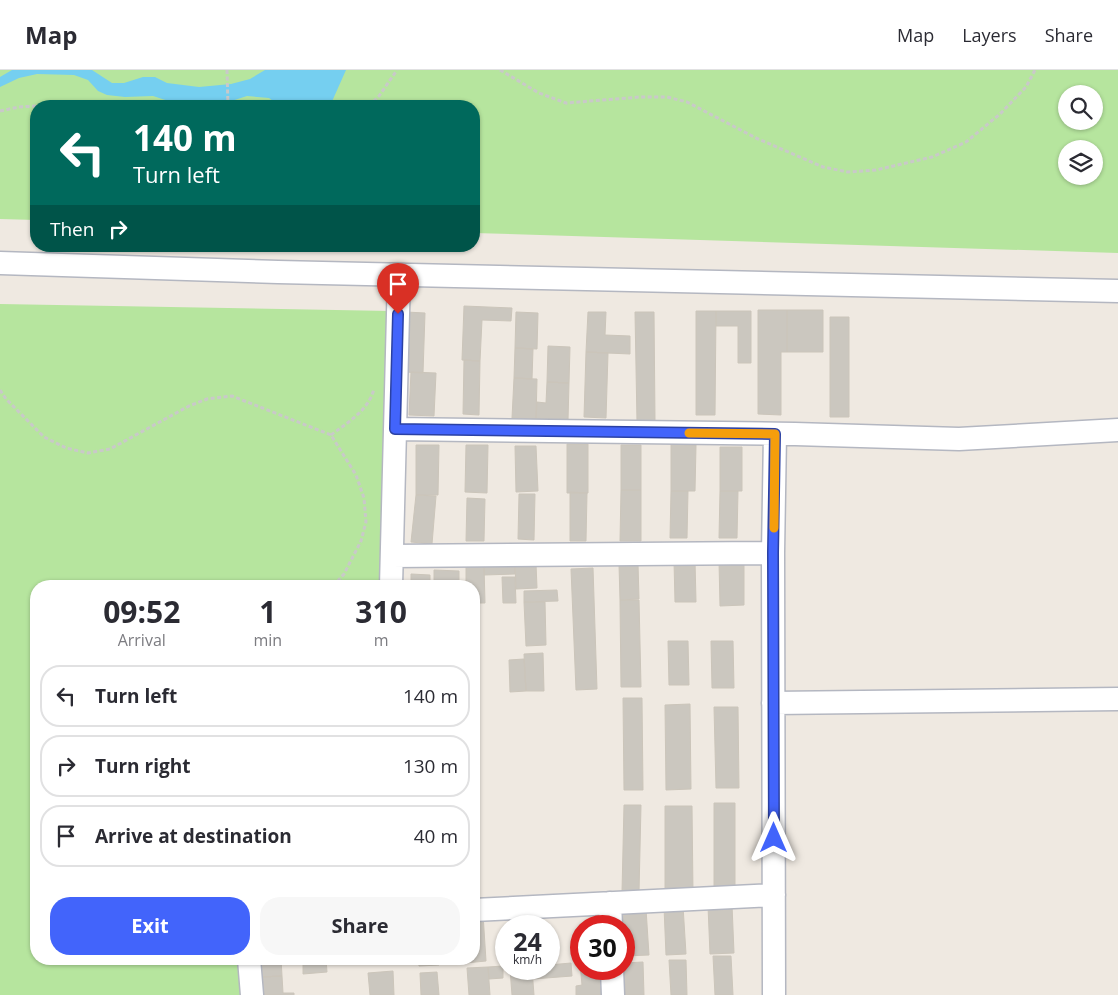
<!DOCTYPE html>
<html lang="en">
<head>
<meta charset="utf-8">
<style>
	body { margin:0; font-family:"Open Sans",sans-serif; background:#f7f7f7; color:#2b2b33; height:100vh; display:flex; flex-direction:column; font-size:19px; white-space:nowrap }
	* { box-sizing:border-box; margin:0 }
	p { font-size:16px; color:#7c7c81 }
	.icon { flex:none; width:28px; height:28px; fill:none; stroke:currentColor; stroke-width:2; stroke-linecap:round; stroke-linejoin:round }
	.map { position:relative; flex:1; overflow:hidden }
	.panel { position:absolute; left:30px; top:510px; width:450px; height:385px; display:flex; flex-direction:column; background:#fff; border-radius:20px; box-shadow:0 1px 4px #0004 }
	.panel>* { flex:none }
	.banner { position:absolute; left:30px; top:30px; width:450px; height:152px; border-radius:20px; box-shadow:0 1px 4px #0004; background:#00695c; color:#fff; overflow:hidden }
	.tools { position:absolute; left:1058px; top:15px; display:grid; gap:10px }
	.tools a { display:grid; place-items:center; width:45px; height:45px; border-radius:50%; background:#fff; box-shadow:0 1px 4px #0004; font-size:25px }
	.speed { position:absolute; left:495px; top:845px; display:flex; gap:10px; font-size:25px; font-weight:700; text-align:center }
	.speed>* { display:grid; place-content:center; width:65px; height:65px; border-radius:50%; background:#fff; box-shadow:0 1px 4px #0004; line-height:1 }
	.speed small { font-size:12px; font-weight:400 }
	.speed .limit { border:8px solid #d22; background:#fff; color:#111 }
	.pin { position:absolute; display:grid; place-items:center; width:42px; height:42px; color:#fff; margin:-51px -21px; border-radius:50% 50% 50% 0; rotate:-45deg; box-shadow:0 0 5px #0007 }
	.pin .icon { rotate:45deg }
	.me { position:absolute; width:55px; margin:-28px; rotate:0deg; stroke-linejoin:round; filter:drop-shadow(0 0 4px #0008) }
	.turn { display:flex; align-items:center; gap:18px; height:105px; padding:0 20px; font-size:22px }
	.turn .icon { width:65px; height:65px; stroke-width:2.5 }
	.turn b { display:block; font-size:35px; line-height:42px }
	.then { display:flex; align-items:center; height:48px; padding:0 20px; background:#0003; gap:10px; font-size:19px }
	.eta { display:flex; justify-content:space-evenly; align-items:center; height:85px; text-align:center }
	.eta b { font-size:30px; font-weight:700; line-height:35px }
	.cta { display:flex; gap:10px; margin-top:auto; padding:10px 20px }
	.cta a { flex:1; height:58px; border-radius:20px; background:#4264fb; color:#fff; font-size:20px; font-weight:700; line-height:58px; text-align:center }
	.cta a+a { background:#f7f7f7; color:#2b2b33 }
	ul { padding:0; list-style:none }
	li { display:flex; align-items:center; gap:15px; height:62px; margin:0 10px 8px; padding:0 10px; border:2px solid #e1e1e2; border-radius:20px }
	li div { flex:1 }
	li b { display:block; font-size:19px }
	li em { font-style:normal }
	header { display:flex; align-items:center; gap:30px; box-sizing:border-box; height:70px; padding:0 25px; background:#fff; border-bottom:1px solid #e1e1e2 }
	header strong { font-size:24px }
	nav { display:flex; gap:28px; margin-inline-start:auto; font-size:18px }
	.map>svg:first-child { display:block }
	.green { fill:#b6e59e; fill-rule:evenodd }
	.water { fill:#75cff0 }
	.building { fill:#cbc7bf; stroke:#cbc5ba }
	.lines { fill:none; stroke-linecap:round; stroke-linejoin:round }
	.minor-casing { stroke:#b4b7c1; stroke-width:25 }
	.path { stroke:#c9c9c9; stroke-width:3; stroke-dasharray:4 2.5; stroke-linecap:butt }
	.minor { stroke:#fff; stroke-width:22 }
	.route-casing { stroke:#2b41a3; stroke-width:12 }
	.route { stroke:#4264fb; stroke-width:9 }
	.slow { stroke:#f59e0b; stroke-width:9 }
</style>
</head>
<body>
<header>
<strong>Map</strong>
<nav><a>Map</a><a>Layers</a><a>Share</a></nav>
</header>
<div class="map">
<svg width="1118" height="925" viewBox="0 0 1118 925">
	<rect width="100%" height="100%" fill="#efe9e1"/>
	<path class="green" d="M0,0H1118V183L474,163V36H36V150L0,149ZM1066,24H1094V51H1066ZM1066,79H1094V106H1066Z
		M0,234L390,241L383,516H36V889H247L249,925H0Z"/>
	<path class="water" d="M12,0H92L112,13H124L143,7H155L167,13L199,17L231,14L250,9L265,0H346L330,36H280L269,28L247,26L216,36H184L153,26L125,27L107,25L98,21L88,10L74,5L37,4L19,8L0,17V7Z"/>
	<path class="building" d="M464,236L512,238L511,251L482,250L480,291L462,290Z
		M758,240H787V282H781V345L758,344Z
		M787,240H823V282H787Z
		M696,241H716L715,345H696Z
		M716,241H751V293H738V256H716Z
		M406,242L425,243L423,303L405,302Z
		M516,242L538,243L537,279L515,278Z
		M588,242H606L605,265L630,266V284L586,282Z
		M635,242H654L655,351L637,352Z
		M830,247H849V347H830Z
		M548,276L570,277L569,313L547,312Z
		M515,278L533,279L532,309L514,308Z
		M586,282L608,283L606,348L584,347Z
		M464,290L480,291L479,345L463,344Z
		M411,302L436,303L434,346L409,345Z
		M514,308L537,309L536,349L512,348Z
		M547,312L569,313L568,350L536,349L537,332L546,333Z
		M567,374H588V423H567Z
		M671,374L696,375L695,421H671Z
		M416,375H439L438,425H416Z
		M466,375H488L487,423L465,422Z
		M621,375H641V420H621Z
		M515,376H536L538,421L516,422Z
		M720,377H742V421H720Z
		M621,420H641V471H620Z
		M671,421H688L687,468H670Z
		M720,421H738L737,468H719Z
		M570,422L587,423L586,471H570Z
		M519,424H535L534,470L518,469Z
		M416,425L436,426L432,474L411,472Z
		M467,428L485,429L484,471H466Z
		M744,490V535L720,536L719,491Z
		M674,491H695L696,532H675Z
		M536,494L537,518L516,519L515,495Z
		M619,494H638L639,529L620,530Z
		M515,495V504L484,505V496Z
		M466,496H484L485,533H474V516H466Z
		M593,498L597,619L576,620L571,499Z
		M434,500L459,501V515L434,514Z
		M411,504L430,505V516H411Z
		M502,507H515L516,533H503Z
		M557,520L558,531L524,532V521Z
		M620,530H639L641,617H621Z
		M524,532H545L546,575L526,576Z
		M668,571H688L689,615H669Z
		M711,571H733L734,618H712Z
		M543,583L544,621H526L524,584Z
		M524,589L526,621L510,622L509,590Z
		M474,590H476L475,624H474Z
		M623,628H642L643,720H624Z
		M690,634L691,719L666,720L665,635Z
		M714,637H738L739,718H716Z
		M714,733H735V820H714Z
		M624,735H641L639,822H622Z
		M665,736H692L693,824H665Z
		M732,835L734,883L710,884L708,836Z
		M683,836L686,884L666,885L664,837Z
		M646,839L649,885L624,886V856H621L620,841Z
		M483,844L486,891L465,893V889H474V845Z
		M530,847V856H509L508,848Z
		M713,886H731L733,925H715Z
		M260,889H281L282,906L261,907Z
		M303,889H326L327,902L303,904Z
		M418,889H438L439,895L419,896Z
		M669,890H686L687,925H671Z
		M643,892L644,925H625L624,893Z
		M571,893L572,906L533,909L532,899H549V895Z
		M580,893L581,899H602L603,925H576V916L582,915Z
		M503,896V908L489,909L488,897Z
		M488,897L490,925H469L467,898Z
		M510,899H532L534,925H512Z
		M393,901L394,925H370L368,903Z
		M437,902L439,925H421L420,903Z
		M282,906L283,923H294V925H262L261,907Z"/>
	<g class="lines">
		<defs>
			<path id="minor" d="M0,193L278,202L1118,221
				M395,359L795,364L959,369L1118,360
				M392,486L773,483
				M391,516L399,205
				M773,633L1118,629
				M610,833L611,856
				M474,840L774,825
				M249,889L252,925
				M612,899L613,925
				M774,925L773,483L775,364"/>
		</defs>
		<use href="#minor" class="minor-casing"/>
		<path class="path" d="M227,0L228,36
			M500,0L539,23L566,33L640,27H667L687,32L756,68L823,97L848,102L876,100L932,87L966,72L1000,44L1026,17L1035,0
			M39,36H55
			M369,36L379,26L397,0
			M0,41L19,37L36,36
			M0,320L6,329L44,367L66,378L88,383L110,379L189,336L207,329L232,326L331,365L356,405L364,428L366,452L361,471L344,504L333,516
			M331,365C348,352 368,341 374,319"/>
		<use href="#minor" class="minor"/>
	</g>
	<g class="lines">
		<defs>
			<path id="route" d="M398,244L395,359L775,364L773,483L774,768"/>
		</defs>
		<use href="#route" class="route-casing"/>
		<use href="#route" class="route"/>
		<path class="slow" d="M689,363L775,364L774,458"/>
	</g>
</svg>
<div class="tools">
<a><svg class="icon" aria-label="search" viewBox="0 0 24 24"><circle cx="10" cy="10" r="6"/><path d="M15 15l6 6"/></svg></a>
<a><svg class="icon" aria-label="layers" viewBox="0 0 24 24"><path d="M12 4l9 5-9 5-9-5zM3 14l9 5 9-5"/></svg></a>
</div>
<div class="speed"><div>24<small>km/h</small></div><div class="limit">30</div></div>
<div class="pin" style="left:398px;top:244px;background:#d93025"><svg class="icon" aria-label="arrive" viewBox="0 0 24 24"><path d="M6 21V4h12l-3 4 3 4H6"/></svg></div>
<svg class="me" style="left:774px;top:768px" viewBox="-20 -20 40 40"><path d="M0-17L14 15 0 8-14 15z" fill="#4264fb" stroke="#fff" stroke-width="4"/></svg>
<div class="banner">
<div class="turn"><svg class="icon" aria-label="left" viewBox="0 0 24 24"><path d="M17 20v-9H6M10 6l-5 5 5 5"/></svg><div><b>140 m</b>Turn left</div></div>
<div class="then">Then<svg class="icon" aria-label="right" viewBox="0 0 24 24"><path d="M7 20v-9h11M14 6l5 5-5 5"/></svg></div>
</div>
<section class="panel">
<div class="eta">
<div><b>09:52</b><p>Arrival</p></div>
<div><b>1</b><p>min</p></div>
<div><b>310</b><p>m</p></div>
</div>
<ul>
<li><svg class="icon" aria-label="left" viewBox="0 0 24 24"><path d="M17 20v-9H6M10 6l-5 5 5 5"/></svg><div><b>Turn left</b></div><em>140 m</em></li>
<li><svg class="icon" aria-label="right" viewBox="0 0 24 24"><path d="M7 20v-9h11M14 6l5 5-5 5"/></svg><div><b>Turn right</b></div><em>130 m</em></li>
<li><svg class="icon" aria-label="arrive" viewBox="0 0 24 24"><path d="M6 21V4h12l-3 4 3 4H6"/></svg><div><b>Arrive at destination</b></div><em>40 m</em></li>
</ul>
<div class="cta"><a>Exit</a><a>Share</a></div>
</section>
</div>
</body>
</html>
